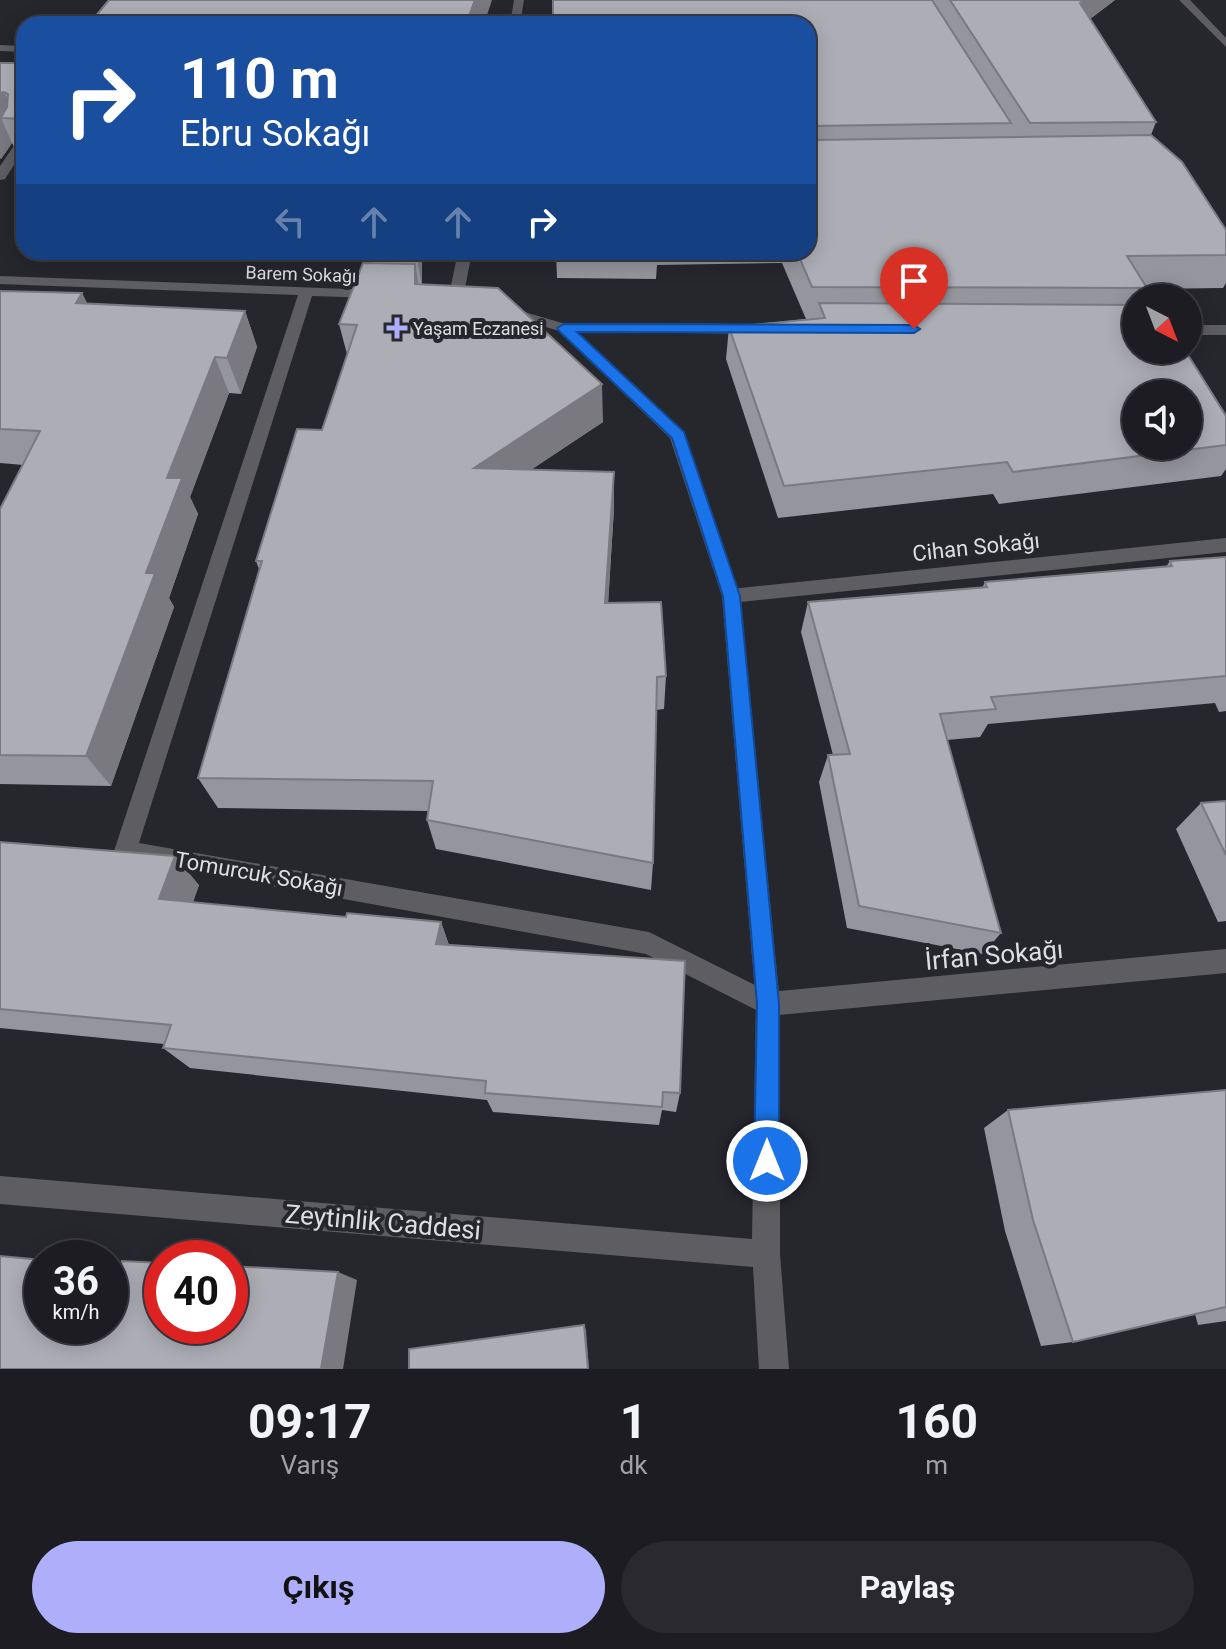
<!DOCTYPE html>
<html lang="tr">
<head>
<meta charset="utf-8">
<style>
	body { margin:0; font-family:Roboto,sans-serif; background:#29292f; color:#f1f3f6; height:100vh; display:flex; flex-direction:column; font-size:30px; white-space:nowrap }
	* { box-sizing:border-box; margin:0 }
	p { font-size:26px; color:#a0a1a5 }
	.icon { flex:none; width:44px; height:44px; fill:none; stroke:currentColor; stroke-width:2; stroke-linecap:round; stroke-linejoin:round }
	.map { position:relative; height:1369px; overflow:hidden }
	.details { display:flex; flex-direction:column; background:#1c1c22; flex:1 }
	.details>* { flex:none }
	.guide { position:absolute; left:16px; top:16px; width:800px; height:244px; border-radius:24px; box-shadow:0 4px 20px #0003,0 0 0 2px #3a3a40; background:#1a4fa0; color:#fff; overflow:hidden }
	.needle { width:52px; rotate:138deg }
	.fabs { position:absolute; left:1122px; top:284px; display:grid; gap:16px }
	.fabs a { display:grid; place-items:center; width:80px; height:80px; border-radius:50%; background:#1c1c22; box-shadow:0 4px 20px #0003,0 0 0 2px #3a3a40; font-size:40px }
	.speed { position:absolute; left:24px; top:1240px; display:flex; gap:16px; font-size:40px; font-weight:700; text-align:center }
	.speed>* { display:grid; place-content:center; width:104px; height:104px; border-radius:50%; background:#1c1c22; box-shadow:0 4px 20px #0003,0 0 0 2px #3a3a40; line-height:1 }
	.speed small { font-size:20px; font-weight:400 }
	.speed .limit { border:12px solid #d22; background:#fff; color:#111 }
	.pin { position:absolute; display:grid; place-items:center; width:68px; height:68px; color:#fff; margin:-82px -34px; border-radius:50% 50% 50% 0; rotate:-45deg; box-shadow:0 0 8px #0007 }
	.pin .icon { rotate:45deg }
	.me { position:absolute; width:88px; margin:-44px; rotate:0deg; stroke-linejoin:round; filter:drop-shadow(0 0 6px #0008) }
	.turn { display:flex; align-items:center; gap:28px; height:168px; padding:0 32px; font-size:36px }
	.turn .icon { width:104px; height:104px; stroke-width:2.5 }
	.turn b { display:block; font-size:56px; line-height:68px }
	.lanes { display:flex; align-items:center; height:76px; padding:0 32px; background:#0003; justify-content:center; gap:40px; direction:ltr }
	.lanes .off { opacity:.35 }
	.eta { display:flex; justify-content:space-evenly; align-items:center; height:136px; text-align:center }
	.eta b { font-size:48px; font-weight:700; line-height:56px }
	.action { display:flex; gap:16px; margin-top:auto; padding:16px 32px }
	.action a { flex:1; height:92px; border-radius:48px; background:#aeaefa; color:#111; font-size:32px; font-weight:700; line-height:92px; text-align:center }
	.action a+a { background:#29292f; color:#f1f3f6 }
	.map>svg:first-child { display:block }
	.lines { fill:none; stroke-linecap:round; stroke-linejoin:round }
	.minor { fill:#5e5e62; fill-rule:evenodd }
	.tertiary { fill:#5e5e62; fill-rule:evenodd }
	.wall { fill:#95959d }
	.shaded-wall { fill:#79797f }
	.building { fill:#adadb6; stroke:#79797f; stroke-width:2; fill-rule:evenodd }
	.route { fill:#1a73e8; stroke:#114b97; stroke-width:2 }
	.poi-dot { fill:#aeaefa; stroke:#26262d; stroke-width:3 }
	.labels { text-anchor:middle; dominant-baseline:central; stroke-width:8; stroke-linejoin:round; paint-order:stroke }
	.far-street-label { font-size:18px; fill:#dddde2; stroke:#26262d }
	.far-poi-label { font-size:18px; fill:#dddde2; stroke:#26262d; text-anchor:start }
	.street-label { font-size:22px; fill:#dddde2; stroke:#26262d }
	.near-street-label { font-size:26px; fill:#dddde2; stroke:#26262d }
</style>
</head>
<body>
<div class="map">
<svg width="1226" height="1369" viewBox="0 0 1226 1369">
	<rect width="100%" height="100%" fill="#26262d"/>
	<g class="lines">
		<path class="minor" d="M1179,0H1190L1226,38V47Z
			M0,45L24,46V52L0,51Z
			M24,136V149L5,179L0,180V166L20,137Z
			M0,276L376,290L383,294L376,298L312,296L139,843L649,932L769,992L1226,949V973L768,1016L646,954L117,858L114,851L298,295L0,284Z
			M564,323L756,324L764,329L756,334L559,331L556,328Z
			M1188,325H1226V335H1188Z
			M1226,538V552L731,603L722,596L731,589Z"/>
		<path class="tertiary" d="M514,0H524L520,24H510Z
			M458,252H472L464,293L478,297V303H468L449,295Z
			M507,307L569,325L684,432L740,596L780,1004V1254L789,1369H759L753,1267L0,1204V1176L752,1239L756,1004L722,596L670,438L559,331L502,314L500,311Z"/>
	</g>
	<path class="wall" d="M553,0H1115L1090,19L1156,122L1151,135L1226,230V283L1223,288L1147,289L1142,298H1136V350L1226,416V469L1221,476L999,504L993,494L778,518L726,359L729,327L806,319L782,263L657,265L656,279L557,278L556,252H808V24Z
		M0,63H24V160H21L12,143L1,159L0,158Z
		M369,252H422V284L603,422L532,469L614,508L608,603L666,676L664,709L656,710L653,863L651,890L436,849L427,820L428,811L218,808L198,778L259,569L256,561L322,430L347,354L339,324L371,263Z
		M0,291L82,293L87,303L245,311L257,347L241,394L229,393L190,497L198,514L169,598L174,607L111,786L0,784V509L23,465L0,463Z
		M1226,557V711L1219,712L1215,703L988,724L980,737L947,740L1001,933L983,954L847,928L819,782L828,755H833L801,632L808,602L982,588L985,582L1166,567L1170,561Z
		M1226,801V921L1218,922L1176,829L1201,803Z
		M0,842L199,885L193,902L346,917L441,922L449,945L680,1093L676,1112L662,1110L659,1125L493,1112L487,1100L190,1068L163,1048L164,1044L0,1028Z
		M1226,1090V1321L1198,1325L1195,1314L1073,1342L1041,1346L1005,1231L984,1128L1008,1110Z"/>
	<path class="shaded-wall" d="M475,0H492L484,24H466Z
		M1085,0H1115L1069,35L1080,3Z
		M4,92L17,119L1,118L12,143L1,159L0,156V93Z
		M416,252H422V288Z
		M415,264L422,302L415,284Z
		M82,293L99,330L76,303Z
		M245,311L257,347L241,394L227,358Z
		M215,357L229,393L190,497L198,514L169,598L174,607L111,786L86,756L146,573L167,478Z
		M602,384L603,422L480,504L474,468Z
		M614,472V508L606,638L605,603Z
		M175,856L199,885L184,926L159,899Z
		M441,922L450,948L436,944Z
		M338,1272L357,1280L343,1369H321Z
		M584,1325L586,1330L589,1369H588Z"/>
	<path class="building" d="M109,0H475L466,24H89Z
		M553,0H932L1011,123L813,126L810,137L813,140L1151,135L1182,162L1226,230V255L1127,256L1147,288L812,287L797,252H808V24H553Z
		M950,0H1085L1080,3L1156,122L1030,123Z
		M0,63H24V119L1,118L7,107L8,94L4,92L0,93Z
		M363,263L415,264V284L498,288L602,384L474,468L614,472L605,603L661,602L666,676L657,677L653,863L427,820L433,781L198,778L262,561H256L297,429L322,430L357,325L339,324Z
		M0,291L82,293L76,303L245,311L227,358L215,357L167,478H182L146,573H155L86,756L0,755V509L40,431L0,429Z
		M819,303L1136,305V350H1185L1226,416V445L1013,472L1007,462L784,486L729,327L825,318ZM1136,394H1188V446H1136Z
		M1226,557V676L991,697L996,709L940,714L1001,933L859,906L828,755L850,754L808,602L987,587L985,582L1172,566L1170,561Z
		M1226,801V855L1201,803Z
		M0,842L175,856L159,899L346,917L347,913L441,922L436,944L685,961L680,1093L663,1092L662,1107L485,1093L486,1081L163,1048L171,1025L0,1009Z
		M1226,1090V1307L1073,1342L1033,1220L1008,1110Z
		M0,1256L42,1260V1326H110V1267L120,1268L122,1261L162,1263V1326H230V1266L338,1272L321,1369H0Z
		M584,1325L588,1369H409V1349Z"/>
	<path class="route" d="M564,324L914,325L920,329L914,333L577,332L684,432L740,596L779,1004V1161L775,1169L767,1173L758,1169L754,1161L757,1004L723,596L672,438L559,331L557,328Z"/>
	<path class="poi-dot" d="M393 316h8v8h8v8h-8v8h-8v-8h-8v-8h8z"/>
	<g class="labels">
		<g class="far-street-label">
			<text transform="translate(301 274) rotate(2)">Barem Sokağı</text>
		</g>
		<g class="far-poi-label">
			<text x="413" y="328">Yaşam Eczanesi</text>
		</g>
		<g class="street-label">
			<text transform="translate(976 547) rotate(-6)">Cihan Sokağı</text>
			<text transform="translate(259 874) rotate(10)">Tomurcuk Sokağı</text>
		</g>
		<g class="near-street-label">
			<text transform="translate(994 955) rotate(-5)">İrfan Sokağı</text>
			<text transform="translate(383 1222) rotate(5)">Zeytinlik Caddesi</text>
		</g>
	</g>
</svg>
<div class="fabs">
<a><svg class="needle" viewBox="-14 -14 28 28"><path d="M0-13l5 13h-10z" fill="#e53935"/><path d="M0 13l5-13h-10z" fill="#a0a1a5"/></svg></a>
<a><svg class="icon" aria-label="sound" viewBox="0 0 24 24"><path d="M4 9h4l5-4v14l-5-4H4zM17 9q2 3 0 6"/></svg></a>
</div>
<div class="speed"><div>36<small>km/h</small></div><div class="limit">40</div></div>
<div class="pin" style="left:914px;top:329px;background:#d93025"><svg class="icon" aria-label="arrive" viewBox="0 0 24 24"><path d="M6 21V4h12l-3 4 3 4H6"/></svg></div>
<svg class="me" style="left:767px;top:1161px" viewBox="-20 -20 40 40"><circle r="17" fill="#1a73e8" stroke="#fff" stroke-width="3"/><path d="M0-11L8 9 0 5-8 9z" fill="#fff"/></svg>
<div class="guide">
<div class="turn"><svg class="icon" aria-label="right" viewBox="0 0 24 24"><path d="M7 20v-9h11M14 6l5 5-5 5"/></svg><div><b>110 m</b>Ebru Sokağı</div></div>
<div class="lanes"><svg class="icon off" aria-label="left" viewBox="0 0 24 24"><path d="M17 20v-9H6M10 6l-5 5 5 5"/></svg><svg class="icon off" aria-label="ahead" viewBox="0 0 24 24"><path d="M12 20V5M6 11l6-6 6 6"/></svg><svg class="icon off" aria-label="ahead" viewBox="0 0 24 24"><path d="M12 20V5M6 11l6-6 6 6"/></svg><svg class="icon" aria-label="right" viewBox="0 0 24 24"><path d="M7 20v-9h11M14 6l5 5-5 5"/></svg></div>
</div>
</div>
<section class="details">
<div class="eta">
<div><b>09:17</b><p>Varış</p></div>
<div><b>1</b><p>dk</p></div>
<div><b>160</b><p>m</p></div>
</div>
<div class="action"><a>Çıkış</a><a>Paylaş</a></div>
</section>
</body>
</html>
